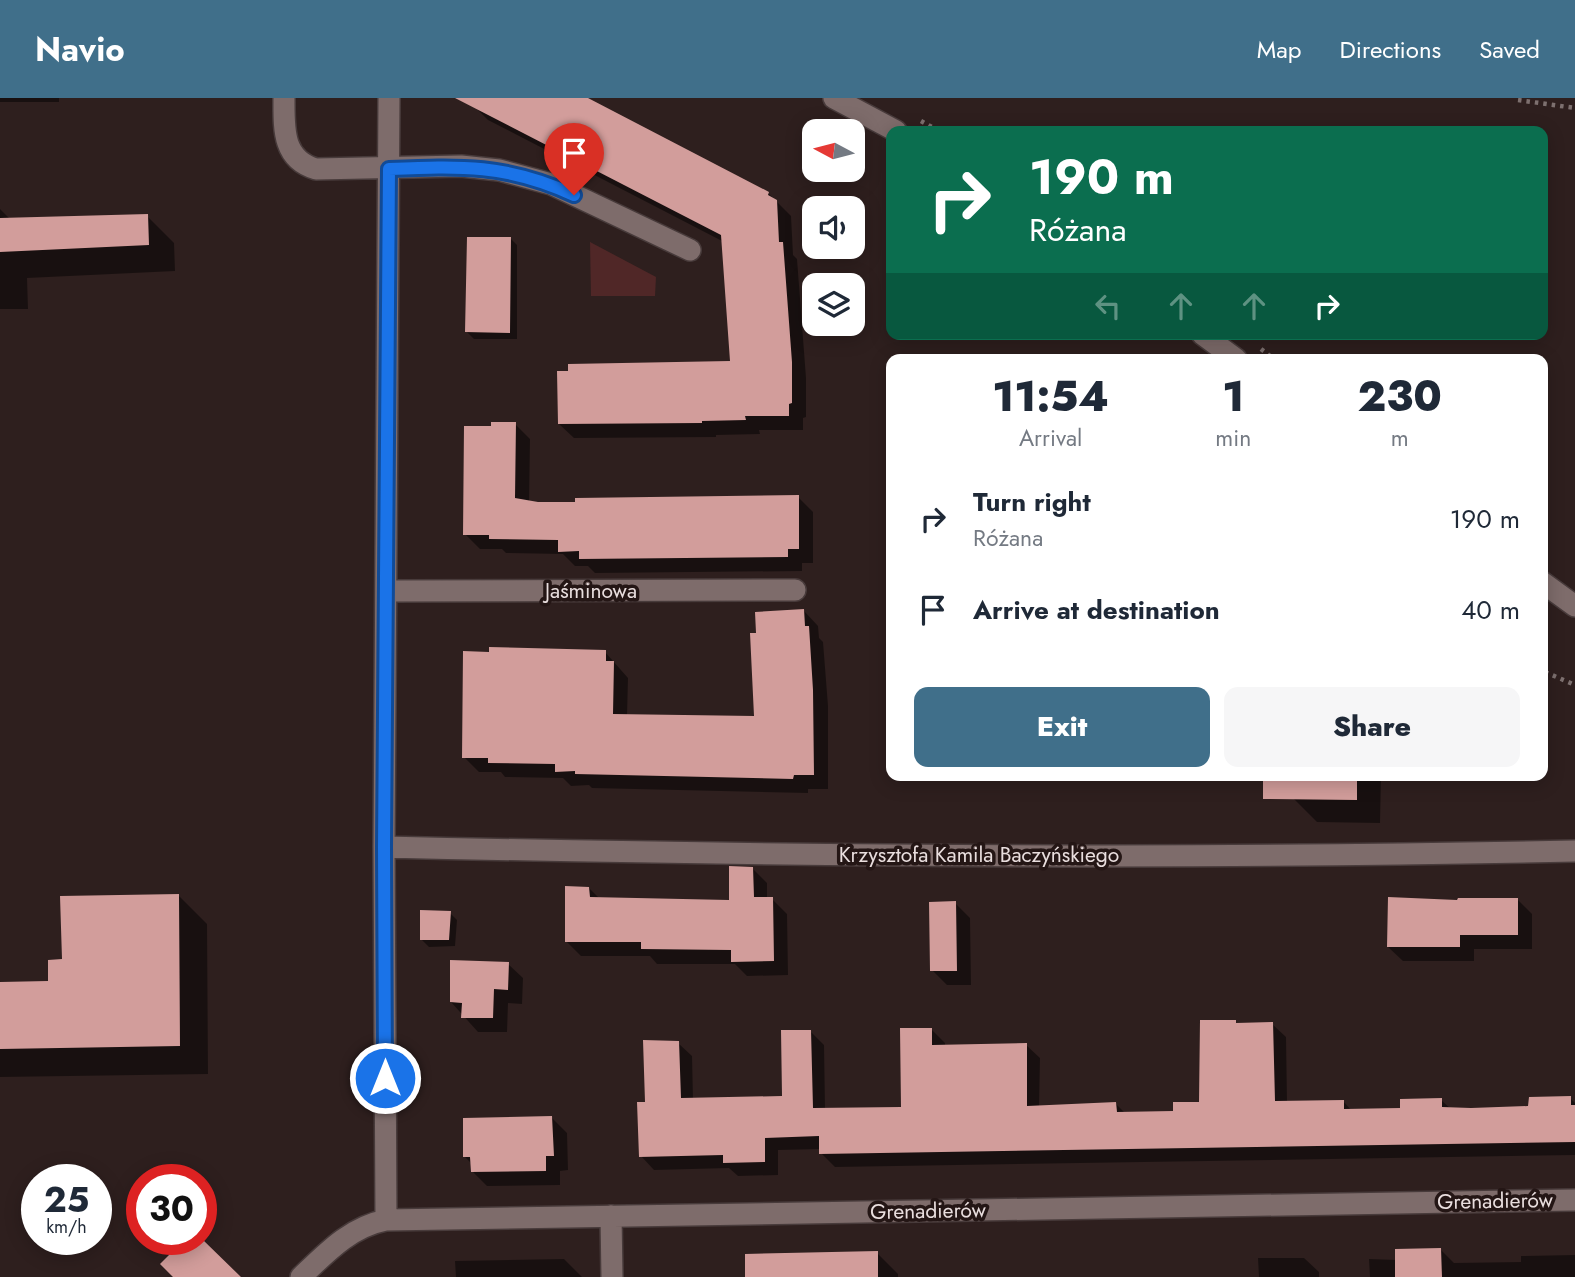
<!DOCTYPE html>
<html lang="en">
<head>
<meta charset="utf-8">
<style>
	body { margin:0; font-family:Jost,sans-serif; background:#f6f6f7; color:#1f2937; height:100vh; display:flex; flex-direction:column; font-size:26px; white-space:nowrap }
	* { box-sizing:border-box; margin:0 }
	p { font-size:23px; color:#747a83 }
	.icon { flex:none; width:38px; height:38px; fill:none; stroke:currentColor; stroke-width:2; stroke-linecap:round; stroke-linejoin:round }
	.map { position:relative; flex:1; overflow:hidden }
	.details { position:absolute; left:886px; top:256px; width:662px; height:427px; display:flex; flex-direction:column; background:#fff; border-radius:14px; box-shadow:0 4px 18px #0003 }
	.details>* { flex:none }
	.hud { position:absolute; left:886px; top:28px; width:662px; height:214px; border-radius:14px; box-shadow:0 4px 18px #0003; background:#0b6e4f; color:#fff; overflow:hidden }
	.needle { width:46px; rotate:277deg }
	.buttons { position:absolute; left:802px; top:21px; display:grid; gap:14px }
	.buttons a { display:grid; place-items:center; width:63px; height:63px; border-radius:14px; background:#fff; box-shadow:0 4px 18px #0003; font-size:35px }
	.speed { position:absolute; left:21px; top:1066px; display:flex; gap:14px; font-size:35px; font-weight:700; text-align:center }
	.speed>* { display:grid; place-content:center; width:91px; height:91px; border-radius:50%; background:#fff; box-shadow:0 4px 18px #0003; line-height:1 }
	.speed small { font-size:18px; font-weight:400 }
	.speed .limit { border:10px solid #d22; background:#fff; color:#111 }
	.pin { position:absolute; display:grid; place-items:center; width:60px; height:60px; color:#fff; margin:-72px -30px; border-radius:50% 50% 50% 0; rotate:-45deg; box-shadow:0 0 7px #0007 }
	.pin .icon { rotate:45deg }
	.me { position:absolute; width:77px; margin:-38px; rotate:0deg; stroke-linejoin:round; filter:drop-shadow(0 0 5px #0008) }
	.turn { display:flex; align-items:center; gap:24px; height:147px; padding:0 28px; font-size:32px }
	.turn .icon { width:91px; height:91px; stroke-width:2.5 }
	.turn b { display:block; font-size:49px; line-height:60px }
	.lanes { display:flex; align-items:center; height:66px; padding:0 28px; background:#0003; justify-content:center; gap:35px; direction:ltr }
	.lanes .off { opacity:.35 }
	.eta { display:flex; justify-content:space-evenly; align-items:center; height:119px; text-align:center }
	.eta b { font-size:42px; font-weight:800; line-height:49px }
	.primary-button { display:flex; gap:14px; margin-top:auto; padding:14px 28px }
	.primary-button a { flex:1; height:80px; border-radius:14px; background:#406f8a; color:#fff; font-size:28px; font-weight:800; line-height:80px; text-align:center }
	.primary-button a+a { background:#f6f6f7; color:#1f2937 }
	ul { padding:0; list-style:none }
	li { display:flex; align-items:center; gap:21px; height:91px; padding:0 28px }
	li div { flex:1 }
	li b { display:block; font-size:26px }
	li em { font-style:normal }
	header { display:flex; align-items:center; gap:42px; box-sizing:border-box; height:98px; padding:0 35px; background:#406f8a; color:#fff }
	header strong { font-size:33px }
	nav { display:flex; gap:38px; margin-inline-start:auto; font-size:24px }
	.map>svg:first-child { display:block }
	.green { fill:#502727 }
	.shadow { fill:#0007 }
	.building { fill:#d29d9b }
	.lines { fill:none; stroke-linecap:round; stroke-linejoin:round }
	.minor-casing { stroke:#483b3b; stroke-width:24 }
	.path { stroke:#7d706f; stroke-width:4.5; stroke-dasharray:3.5 5; stroke-linecap:butt }
	.minor { stroke:#7e6c6b; stroke-width:21 }
	.route-casing { stroke:#114b97; stroke-width:18 }
	.route { stroke:#1a73e8; stroke-width:12 }
	.labels { text-anchor:middle; dominant-baseline:central; stroke-width:7; stroke-linejoin:round; paint-order:stroke }
	.street-label { font-size:21px; fill:#e9dede; stroke:#241615 }
</style>
</head>
<body>
<header>
<strong>Navio</strong>
<nav><a>Map</a><a>Directions</a><a>Saved</a></nav>
</header>
<div class="map">
<svg width="1575" height="1179" viewBox="0 0 1575 1179">
	<rect width="100%" height="100%" fill="#2e1f1e"/>
	<path class="green" d="M590,144L656,179L655,198H591Z"/>
	<path class="shadow" d="M0,0H59V4H0Z
		M473,0H584L768,95L791,118L793,157L797,161L806,280V319L803,320V332H759L760,336L716,337V339L574,340L559,326L732,265L724,144L488,22L473,7Z
		M0,111L11,122L147,118L174,145L175,173L27,180L28,211H0Z
		M510,140L517,147V241H474L467,234Z
		M515,326L530,341L529,405L798,399L813,414V465H802V473L595,475L588,468H575L563,456L506,455L502,451H480L465,436L493,330Z
		M804,513L818,528L819,540L823,544L828,608V691H808V695L592,690L589,687L571,688L563,680L505,679L501,674H479L464,659L605,554L628,580L627,618L756,619L758,537Z
		M1293,677H1381L1380,725L1317,724L1293,700Z
		M752,770L767,785V801H772L787,816L788,877L747,878L735,866H657L650,858H581L566,843L589,790L600,801L731,804Z
		M179,798L207,826L208,976L0,979V886L50,885L63,863Z
		M1517,801L1532,816V851H1474V863H1403L1388,849L1459,804Z
		M955,805L970,820L971,887H947L932,872Z
		M450,815L457,822L455,848L429,849L422,842Z
		M508,866L523,880L522,906L508,905L507,934H478L451,904Z
		M1235,924L1238,927L1272,926L1286,939L1287,1004L1343,1003L1352,1013L1401,1012L1441,1002L1451,1011L1530,1010L1570,1000L1575,1005V1057L835,1069L821,1055V1051L778,1052V1077L738,1078L729,1070L654,1072L641,1058L647,1006L678,945L692,958L693,1002L784,1000L810,933L824,947L825,1011H903L931,931L945,945V948L1026,947L1040,960L1039,1009L1116,1006L1126,1016L1174,1015L1201,1006Z
		M552,1020L567,1035L568,1072L560,1073V1087L487,1088L472,1073V1066L465,1059Z
		M1441,1152L1454,1165L1521,1164V1158L1575,1157V1179H1370L1369,1161L1397,1162Z
		M877,1155L898,1176V1179H758Z
		M1258,1160H1304L1319,1174V1179H1259Z
		M564,1161L582,1179H456L455,1163Z"/>
	<path class="building" d="M455,0H588L769,94L768,97L777,102L779,144H783L792,264V305L789,306V318H745L746,322L702,323V325L558,326L557,273H568V266L730,263L721,137Z
		M148,116L149,147L0,154V120Z
		M467,139H511L510,235L465,234Z
		M491,324H516L515,400L538,404H575V400L799,397V451H788V459L579,461V453L558,454V442L489,441V437H463L464,328H491Z
		M804,511L805,528H809L813,592L814,677H794L793,681L575,676V673L555,674V666L488,665V660H462L463,553L489,554V549L606,552V563H614L613,616L754,618L750,535H756L755,514Z
		M1263,677H1357V702L1263,701Z
		M729,768L753,769L754,799H773L774,863L731,864V852L641,851V844H565V788L589,789L590,799L729,802Z
		M179,796L180,948L0,951V884L48,883V862L62,861L60,798Z
		M1388,799L1457,802L1458,800H1518V837H1460V849H1387Z
		M956,803L957,873H930L929,804Z
		M420,812L451,813L449,842H420Z
		M450,862L509,864L508,892L494,891L493,920H461L462,905L450,904Z
		M1200,922H1236V925L1273,924L1275,1003L1344,1002V1011L1400,1010V1001L1442,1000V1009L1471,1010L1528,1008L1529,999L1571,998V1007H1575V1044L819,1056V1038L765,1040V1064L723,1065V1057L639,1059L637,1004H645L643,942L679,943L681,1000L782,998L781,932H811L813,1010L901,1009L900,930H932V947L1027,945V1008L1116,1004L1117,1014L1173,1013V1004H1199Z
		M552,1018L554,1058H546V1073L471,1074L470,1059H463V1020Z
		M185,1141H202L241,1179H173L160,1166Z
		M1441,1150L1442,1179H1395V1151Z
		M878,1153V1179H745V1156Z"/>
	<g class="lines">
		<defs>
			<path id="minor" d="M284,0C284,30 282,61 316,71L461,68L499,72L551,86L690,152
				M834,0L896,33
				M1202,236L1236,261
				M1542,484L1575,508
				M387,493L795,492
				M384,749C781,758 1178,762 1575,753
				M611,1118L612,1179
				M386,1122L384,749L389,0
				M301,1179C326,1155 350,1129 386,1122L1575,1102"/>
		</defs>
		<use href="#minor" class="minor-casing"/>
		<path class="path" d="M1518,2L1575,10
			M921,23L939,33
			M1261,251L1274,261
			M1545,574L1575,587"/>
		<use href="#minor" class="minor"/>
	</g>
	<g class="lines">
		<defs>
			<path id="route" d="M385,980L384,749L389,71C460,68 507,66 574,97"/>
		</defs>
		<use href="#route" class="route-casing"/>
		<use href="#route" class="route"/>
	</g>
	<g class="labels">
		<g class="street-label">
			<text x="591" y="493">Jaśminowa</text>
			<text x="979" y="757">Krzysztofa Kamila Baczyńskiego</text>
			<text transform="translate(1495 1103) rotate(-1)">Grenadierów</text>
			<text transform="translate(928 1113) rotate(-1)">Grenadierów</text>
		</g>
	</g>
</svg>
<div class="buttons">
<a><svg class="needle" viewBox="-14 -14 28 28"><path d="M0-13l5 13h-10z" fill="#e53935"/><path d="M0 13l5-13h-10z" fill="#747a83"/></svg></a>
<a><svg class="icon" aria-label="sound" viewBox="0 0 24 24"><path d="M4 9h4l5-4v14l-5-4H4zM17 9q2 3 0 6"/></svg></a>
<a><svg class="icon" aria-label="layers" viewBox="0 0 24 24"><path d="M12 4l9 5-9 5-9-5zM3 14l9 5 9-5"/></svg></a>
</div>
<div class="speed"><div>25<small>km/h</small></div><div class="limit">30</div></div>
<div class="pin" style="left:574px;top:97px;background:#d93025"><svg class="icon" aria-label="arrive" viewBox="0 0 24 24"><path d="M6 21V4h12l-3 4 3 4H6"/></svg></div>
<svg class="me" style="left:385px;top:980px" viewBox="-20 -20 40 40"><circle r="17" fill="#1a73e8" stroke="#fff" stroke-width="3"/><path d="M0-11L8 9 0 5-8 9z" fill="#fff"/></svg>
<div class="hud">
<div class="turn"><svg class="icon" aria-label="right" viewBox="0 0 24 24"><path d="M7 20v-9h11M14 6l5 5-5 5"/></svg><div><b>190 m</b>Różana</div></div>
<div class="lanes"><svg class="icon off" aria-label="left" viewBox="0 0 24 24"><path d="M17 20v-9H6M10 6l-5 5 5 5"/></svg><svg class="icon off" aria-label="ahead" viewBox="0 0 24 24"><path d="M12 20V5M6 11l6-6 6 6"/></svg><svg class="icon off" aria-label="ahead" viewBox="0 0 24 24"><path d="M12 20V5M6 11l6-6 6 6"/></svg><svg class="icon" aria-label="right" viewBox="0 0 24 24"><path d="M7 20v-9h11M14 6l5 5-5 5"/></svg></div>
</div>
<section class="details">
<div class="eta">
<div><b>11:54</b><p>Arrival</p></div>
<div><b>1</b><p>min</p></div>
<div><b>230</b><p>m</p></div>
</div>
<ul>
<li><svg class="icon" aria-label="right" viewBox="0 0 24 24"><path d="M7 20v-9h11M14 6l5 5-5 5"/></svg><div><b>Turn right</b><p>Różana</p></div><em>190 m</em></li>
<li><svg class="icon" aria-label="arrive" viewBox="0 0 24 24"><path d="M6 21V4h12l-3 4 3 4H6"/></svg><div><b>Arrive at destination</b></div><em>40 m</em></li>
</ul>
<div class="primary-button"><a>Exit</a><a>Share</a></div>
</section>
</div>
</body>
</html>
